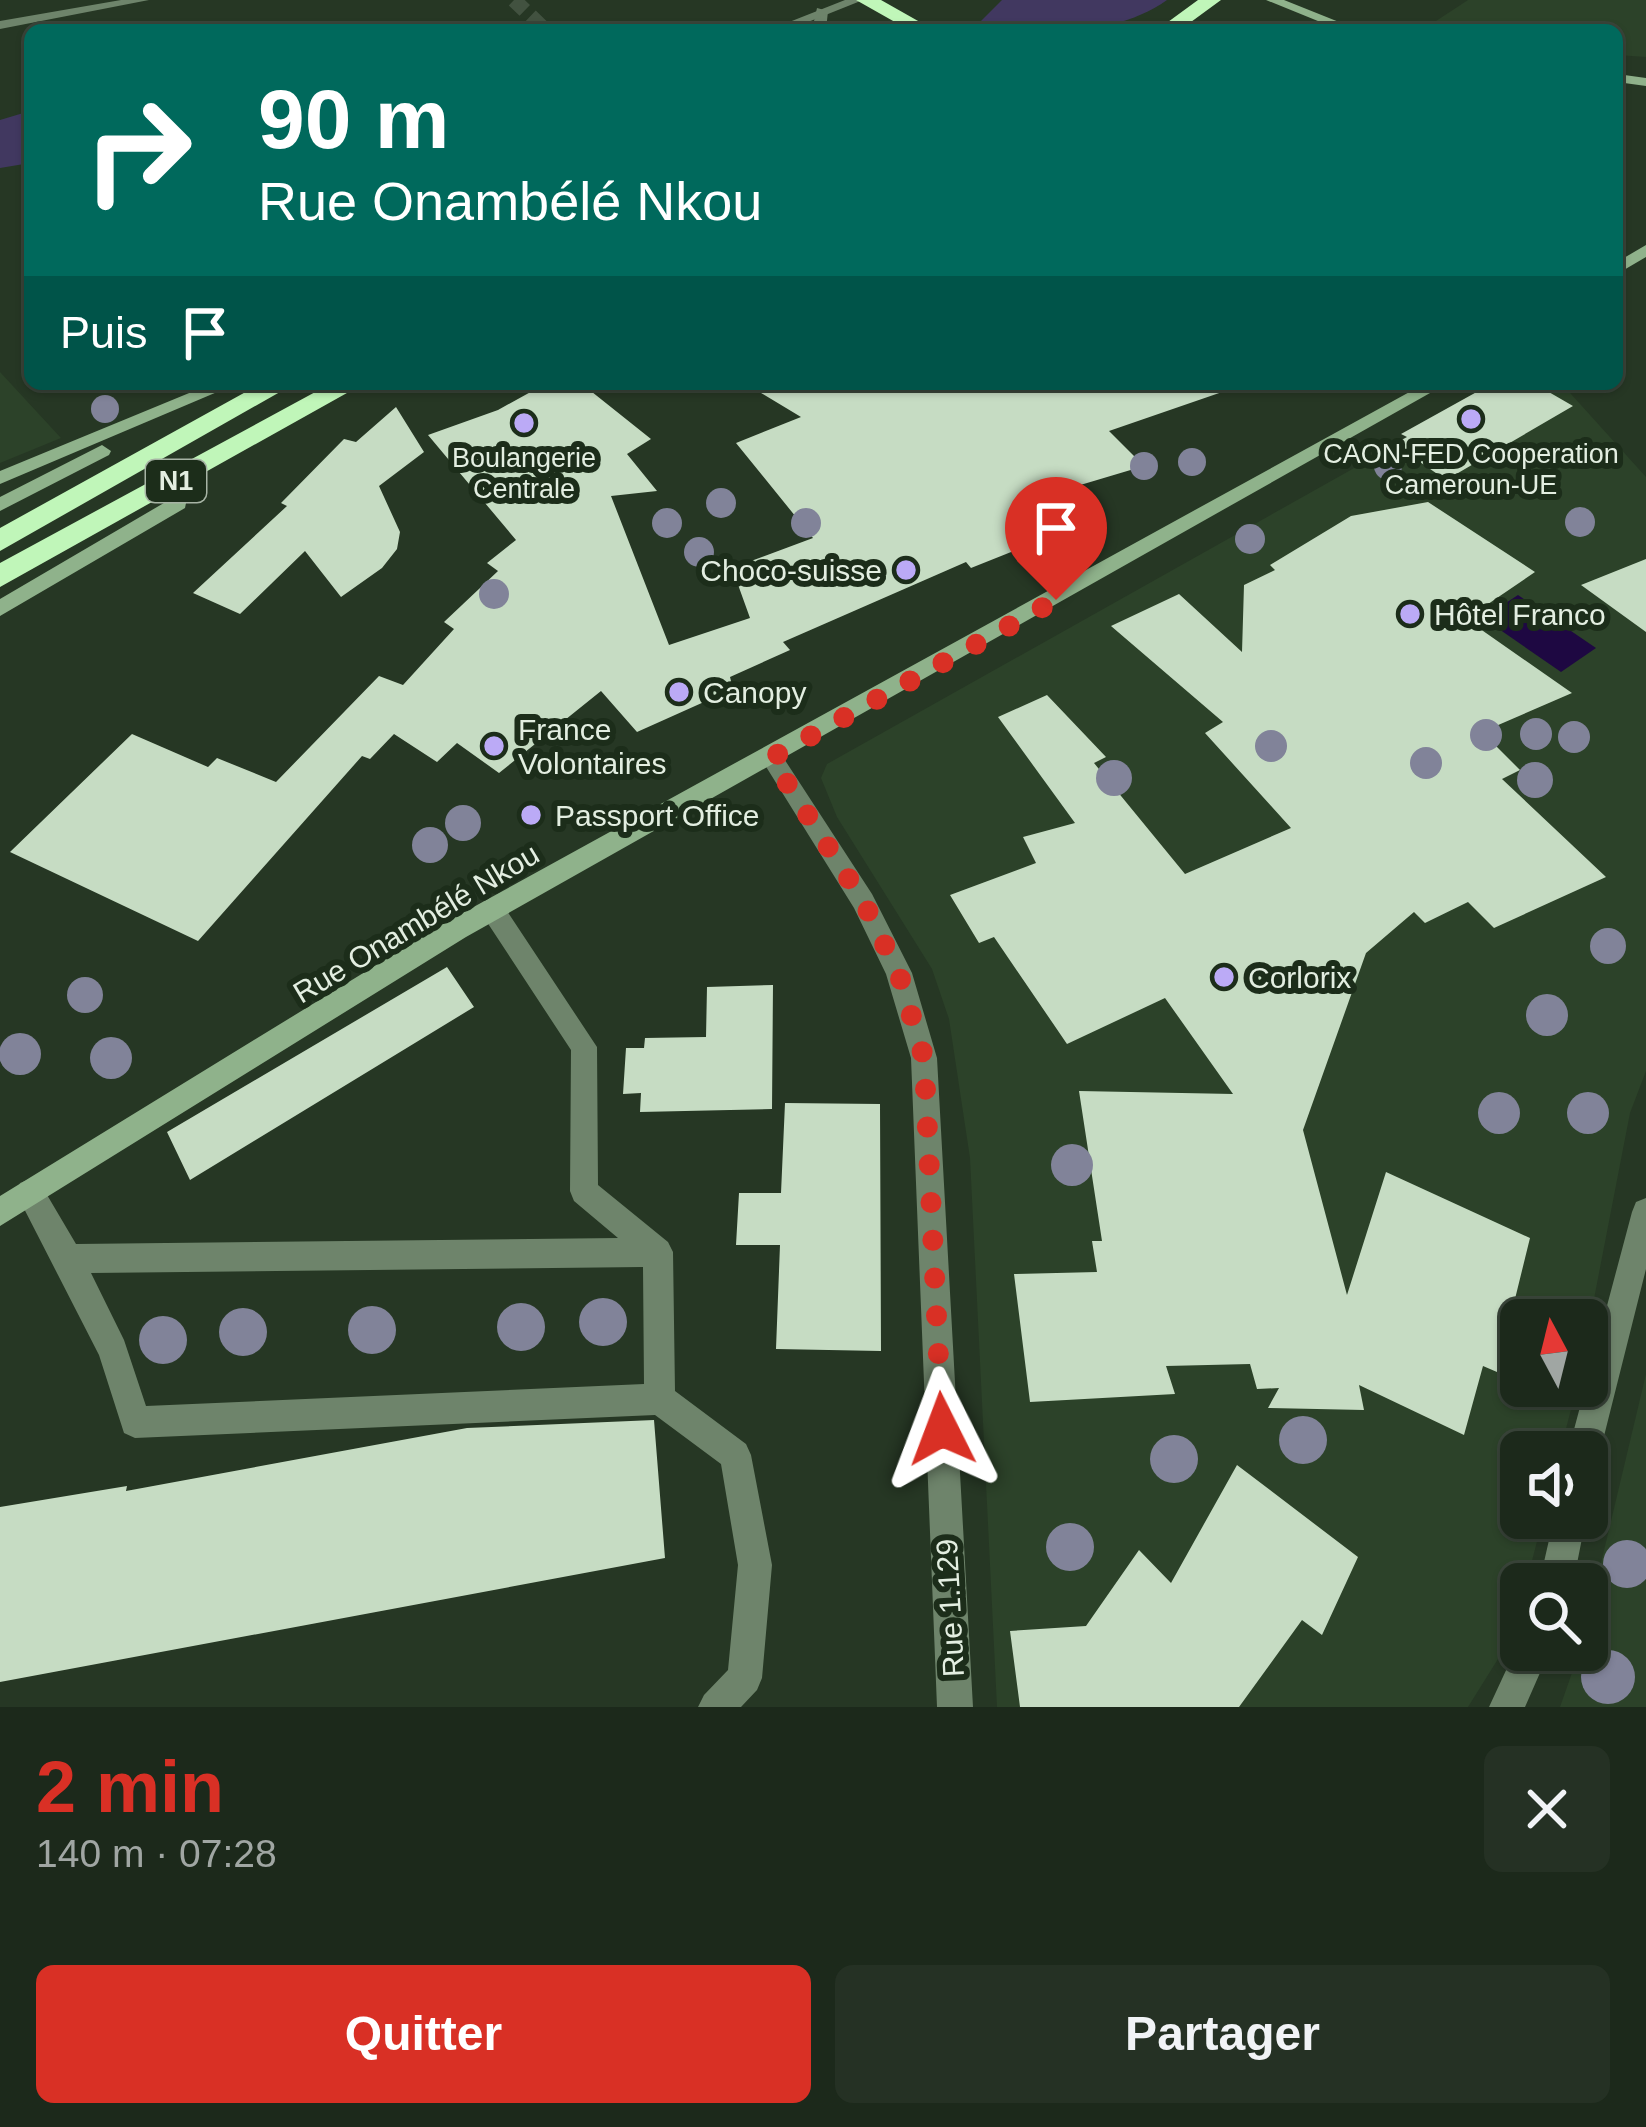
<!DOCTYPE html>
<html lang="fr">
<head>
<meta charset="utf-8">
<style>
	body { margin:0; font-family:Helvetica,sans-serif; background:#253124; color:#f1f3f6; height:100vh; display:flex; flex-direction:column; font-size:45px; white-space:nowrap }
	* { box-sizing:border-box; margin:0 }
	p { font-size:39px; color:#a0a6a3 }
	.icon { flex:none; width:66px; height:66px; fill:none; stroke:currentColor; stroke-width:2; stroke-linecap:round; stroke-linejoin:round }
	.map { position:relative; height:1707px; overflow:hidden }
	.panel { display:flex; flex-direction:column; background:#1c291b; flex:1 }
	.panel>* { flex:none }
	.hud { position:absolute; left:24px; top:24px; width:1599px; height:366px; border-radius:18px; box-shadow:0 3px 9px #0004,0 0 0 3px #3a453a; background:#00695c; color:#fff; overflow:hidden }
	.needle { width:78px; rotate:353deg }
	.tools { position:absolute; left:1500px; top:1299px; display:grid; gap:24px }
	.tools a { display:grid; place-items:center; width:108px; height:108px; border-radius:18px; background:#1c291b; box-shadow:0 3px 9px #0004,0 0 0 3px #3a453a; font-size:60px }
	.pin { position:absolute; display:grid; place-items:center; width:102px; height:102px; color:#fff; margin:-123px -51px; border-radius:50% 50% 50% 0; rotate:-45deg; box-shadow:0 0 12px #0007 }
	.pin .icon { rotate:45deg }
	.me { position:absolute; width:132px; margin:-66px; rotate:357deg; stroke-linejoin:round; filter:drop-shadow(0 0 9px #0008) }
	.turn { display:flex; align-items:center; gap:42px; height:252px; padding:0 36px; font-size:54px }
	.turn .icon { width:156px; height:156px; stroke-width:2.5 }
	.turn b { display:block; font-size:84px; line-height:102px }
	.then { display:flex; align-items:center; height:114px; padding:0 36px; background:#0003; gap:24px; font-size:45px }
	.round { display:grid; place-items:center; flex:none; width:126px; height:126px; border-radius:18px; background:#253124 }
	.headline { display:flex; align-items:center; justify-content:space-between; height:204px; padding:0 36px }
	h1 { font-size:72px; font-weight:600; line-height:90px; color:#d93025 }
	.action { display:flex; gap:24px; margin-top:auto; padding:24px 36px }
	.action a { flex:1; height:138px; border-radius:18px; background:#d93025; color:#fff; font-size:48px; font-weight:600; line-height:138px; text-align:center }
	.action a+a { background:#253124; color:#f1f3f6 }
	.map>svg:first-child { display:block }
	.built { fill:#2c4229 }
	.green { fill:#413860 }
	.water { fill:#1e0842 }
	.building { fill:#c6dcc3 }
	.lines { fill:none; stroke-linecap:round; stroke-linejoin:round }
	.street-tunnel { stroke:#425240; stroke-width:15; stroke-dasharray:15 8; stroke-linecap:butt }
	.lane { fill:#6e846b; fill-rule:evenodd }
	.street { fill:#6e846b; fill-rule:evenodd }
	.secondary { fill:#8fb28b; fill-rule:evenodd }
	.highway { fill:#c0f6b9; fill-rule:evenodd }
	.tree { fill:#818399 }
	.route { stroke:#d93025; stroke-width:21; stroke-dasharray:0 37.8 }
	.poi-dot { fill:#bbaaf6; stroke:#1c2d1a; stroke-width:4.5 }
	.labels { text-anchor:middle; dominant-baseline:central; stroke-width:12; stroke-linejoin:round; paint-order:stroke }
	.far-poi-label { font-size:27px; fill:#e3eee1; stroke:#1c2d1a }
	.shield { fill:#1c2d1a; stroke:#a7b4a5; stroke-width:3 }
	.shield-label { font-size:27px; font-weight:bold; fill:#e3eee1 }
	.poi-label { font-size:30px; fill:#e3eee1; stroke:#1c2d1a; text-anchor:start }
	.street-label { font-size:30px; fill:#e3eee1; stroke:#1c2d1a }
</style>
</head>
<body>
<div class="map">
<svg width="1646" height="1707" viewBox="0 0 1646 1707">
	<rect width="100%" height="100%" fill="#263724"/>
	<path class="built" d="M1468,0H1646V57L1617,55V30H1484L1436,21Z
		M0,372L61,438L0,463Z
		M1489,384H1562L1646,477V1071L1630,1113L1587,1335V1320H1521V1386H1577L1560,1452H1521V1518H1543L1526,1584H1521L1513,1635L1468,1707H997L970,1158L949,1019L932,969L837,817L821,778L827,764L1397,444Z
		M1646,1374V1707H1560L1580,1650H1587V1622Z"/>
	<path class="green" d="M1002,0H1167C1115,37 1039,35 978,24Z
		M30,111V163L0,168V120Z"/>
	<path class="water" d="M1518,595L1596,648L1561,672L1483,618Z"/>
	<path class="building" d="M545,384H582L651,439L627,454L657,491L611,496L669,645L750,618L732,568L813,538L736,443L801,417L746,384H1224L1225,391L1109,431L1144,466L1020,503L1049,537L971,568L966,562L783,642L790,650L730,677L733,689L637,732L601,691L499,773L457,743L437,762L394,734L370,759L362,756L198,941L10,852L132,734L208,767L217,758L276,782L379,676L403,685L454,629L444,622L498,571L487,563L516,540L428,435L498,410Z
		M1491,384H1535L1573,406L1446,480L1394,444L1407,437L1401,434Z
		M396,407L424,452L379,486L400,532L397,549L382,568L341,597L305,551L240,614L193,593L287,506L281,503L344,439L356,442Z
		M1428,502L1535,572L1466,619L1572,693L1482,732L1520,770L1502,779L1606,877L1494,928L1468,902L1425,923L1414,912L1366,953L1303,1130L1347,1295L1386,1172L1530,1238L1497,1372L1483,1366L1464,1435L1359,1385L1364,1410L1268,1408L1279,1388L1257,1389L1250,1364L1166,1366L1175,1394L1030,1402L1014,1274L1097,1272L1092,1241H1102L1079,1091L1233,1094L1165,998L1067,1044L994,937L979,943L950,895L1036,863L1023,837L1075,823L998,717L1047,695L1106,757L1094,763L1185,874L1291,828L1205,733L1223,722L1111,626L1179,594L1242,652L1244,585L1275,570L1270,565L1351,516Z
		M1646,559V632L1581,585Z
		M447,967L474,1007L190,1180L167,1132Z
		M773,985L772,1109L640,1112L641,1093L623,1094L626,1048H644L645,1038L706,1037L707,987Z
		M785,1103L880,1104L881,1351L776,1349L780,1245H736L739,1193H781Z
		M654,1420L665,1558L0,1682V1507L127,1486L126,1491L467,1428Z
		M1237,1465L1358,1557L1322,1635L1302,1620L1239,1707H1020L1010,1631L1086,1626L1139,1550L1171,1583Z"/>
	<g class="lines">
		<path class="street-tunnel" d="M514,0L545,30"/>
		<path class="lane" d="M817,8L828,11L826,30H812Z
			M492,899L501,902L597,1047L598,1185L668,1242L673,1252L675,1391L746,1444L751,1455L772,1565L762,1678L757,1690L741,1707H698L704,1695L728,1670L738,1565L721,1464L655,1415L135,1438L124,1433L99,1355L16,1193L20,1183L30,1179L40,1183L76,1244L618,1238L574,1201L570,1191L571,1050L483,916L480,909L483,902ZM643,1267L644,1384L146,1406L124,1340L91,1273Z"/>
		<path class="street" d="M121,0H149L0,29V21Z
			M845,0H863L788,30H769Z
			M771,748L779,751L872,894L912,973L937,1058L973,1707H937L911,1058L886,974L854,908L760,757Z
			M1646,1198V1269L1600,1452L1595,1463L1587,1467V1452H1568L1632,1212L1636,1202Z
			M1554,1518H1586L1573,1584H1539Z
			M1521,1638V1650H1550L1525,1707H1489Z"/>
		<path class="secondary" d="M1266,0H1284L1359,30H1340Z
			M1617,74L1646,78V86L1617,82Z
			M1646,245V257L1617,274V262Z
			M211,384H236L0,484V471Z
			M1424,384H1446L466,937L0,1226V1196L448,921Z
			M102,445L111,451L109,455L0,511V497Z
			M181,472L191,478L185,508L0,616V599L169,500L171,478Z"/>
		<path class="highway" d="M856,0H881L934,30H909Z
			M1198,0H1221L1180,30H1157Z
			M260,384H294L0,551V528Z
			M330,384H363L0,587V563Z"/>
	</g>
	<g class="tree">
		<circle cx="105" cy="409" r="14"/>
		<circle cx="1192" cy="462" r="14"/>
		<circle cx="1144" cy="466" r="14"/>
		<circle cx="1388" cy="466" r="14"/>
		<circle cx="721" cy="503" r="15"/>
		<circle cx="1580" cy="522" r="15"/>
		<circle cx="667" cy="523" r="15"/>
		<circle cx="806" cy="523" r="15"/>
		<circle cx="1250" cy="539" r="15"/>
		<circle cx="699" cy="552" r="15"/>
		<circle cx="494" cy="594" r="15"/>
		<circle cx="1536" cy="734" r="16"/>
		<circle cx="1486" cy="735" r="16"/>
		<circle cx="1574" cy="737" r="16"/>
		<circle cx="1271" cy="746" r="16"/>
		<circle cx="1426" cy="763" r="16"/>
		<circle cx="1114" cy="778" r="18"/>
		<circle cx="1535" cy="780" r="18"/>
		<circle cx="463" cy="823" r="18"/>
		<circle cx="430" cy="845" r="18"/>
		<circle cx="1608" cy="946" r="18"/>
		<circle cx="85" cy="995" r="18"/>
		<circle cx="1547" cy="1015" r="21"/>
		<circle cx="20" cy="1054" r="21"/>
		<circle cx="111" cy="1058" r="21"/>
		<circle cx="1499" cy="1113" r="21"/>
		<circle cx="1588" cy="1113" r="21"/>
		<circle cx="1072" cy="1165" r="21"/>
		<circle cx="603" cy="1322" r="24"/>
		<circle cx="521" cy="1327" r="24"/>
		<circle cx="372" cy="1330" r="24"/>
		<circle cx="243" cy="1332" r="24"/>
		<circle cx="163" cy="1340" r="24"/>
		<circle cx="1303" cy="1440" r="24"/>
		<circle cx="1174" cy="1459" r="24"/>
		<circle cx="1070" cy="1547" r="24"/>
		<circle cx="1627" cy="1564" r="24"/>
		<circle cx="1608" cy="1677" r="27"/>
	</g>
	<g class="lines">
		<path class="route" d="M942,1429L924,1058L899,974L863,901L771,758L1056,600"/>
	</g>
	<g class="poi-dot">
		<circle cx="1471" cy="419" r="12"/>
		<circle cx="524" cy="423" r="12"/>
		<circle cx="906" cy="570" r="12"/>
		<circle cx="1410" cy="614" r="12"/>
		<circle cx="679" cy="692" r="12"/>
		<circle cx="494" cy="746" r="12"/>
		<circle cx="531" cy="815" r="12"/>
		<circle cx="1224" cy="977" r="12"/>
	</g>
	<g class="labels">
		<g class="far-poi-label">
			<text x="1471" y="454">CAON-FED Cooperation<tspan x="1471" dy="31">Cameroun-UE</tspan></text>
			<text x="524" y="458">Boulangerie<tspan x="524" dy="31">Centrale</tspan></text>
		</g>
		<rect class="shield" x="146" y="460" width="60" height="42" rx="9"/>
		<g class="shield-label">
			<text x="176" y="481">N1</text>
		</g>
		<g class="poi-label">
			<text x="882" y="570" text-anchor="end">Choco-suisse</text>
			<text x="1434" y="614">Hôtel Franco</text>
			<text x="703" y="692">Canopy</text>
			<text x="518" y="729">France<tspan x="518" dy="34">Volontaires</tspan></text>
			<text x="555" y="815">Passport Office</text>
			<text x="1248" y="977">Corlorix</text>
		</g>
		<g class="street-label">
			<text transform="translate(416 923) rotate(-31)">Rue Onambélé Nkou</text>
			<text transform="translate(950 1608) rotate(-93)">Rue 1.129</text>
		</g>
	</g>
</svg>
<div class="tools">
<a><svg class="needle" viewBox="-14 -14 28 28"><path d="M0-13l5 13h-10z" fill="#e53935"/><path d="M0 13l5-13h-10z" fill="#a0a6a3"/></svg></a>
<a><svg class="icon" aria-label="sound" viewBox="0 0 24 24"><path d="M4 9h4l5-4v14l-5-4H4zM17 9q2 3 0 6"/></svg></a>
<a><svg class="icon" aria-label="search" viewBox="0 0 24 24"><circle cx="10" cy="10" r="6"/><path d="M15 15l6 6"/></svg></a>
</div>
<div class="pin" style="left:1056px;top:600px;background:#d93025"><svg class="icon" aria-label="arrive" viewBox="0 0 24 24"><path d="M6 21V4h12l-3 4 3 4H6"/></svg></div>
<svg class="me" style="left:942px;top:1429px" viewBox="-20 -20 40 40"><path d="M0-17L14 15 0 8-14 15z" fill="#d93025" stroke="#fff" stroke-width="4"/></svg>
<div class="hud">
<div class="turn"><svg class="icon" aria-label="right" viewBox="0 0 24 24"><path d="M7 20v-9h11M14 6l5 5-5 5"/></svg><div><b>90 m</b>Rue Onambélé Nkou</div></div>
<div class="then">Puis<svg class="icon" aria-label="arrive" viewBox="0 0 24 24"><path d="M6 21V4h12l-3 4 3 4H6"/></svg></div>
</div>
</div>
<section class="panel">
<div class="headline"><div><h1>2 min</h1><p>140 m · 07:28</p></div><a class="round"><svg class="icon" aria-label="close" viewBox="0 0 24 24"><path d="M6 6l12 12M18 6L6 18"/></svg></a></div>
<div class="action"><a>Quitter</a><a>Partager</a></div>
</section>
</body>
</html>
